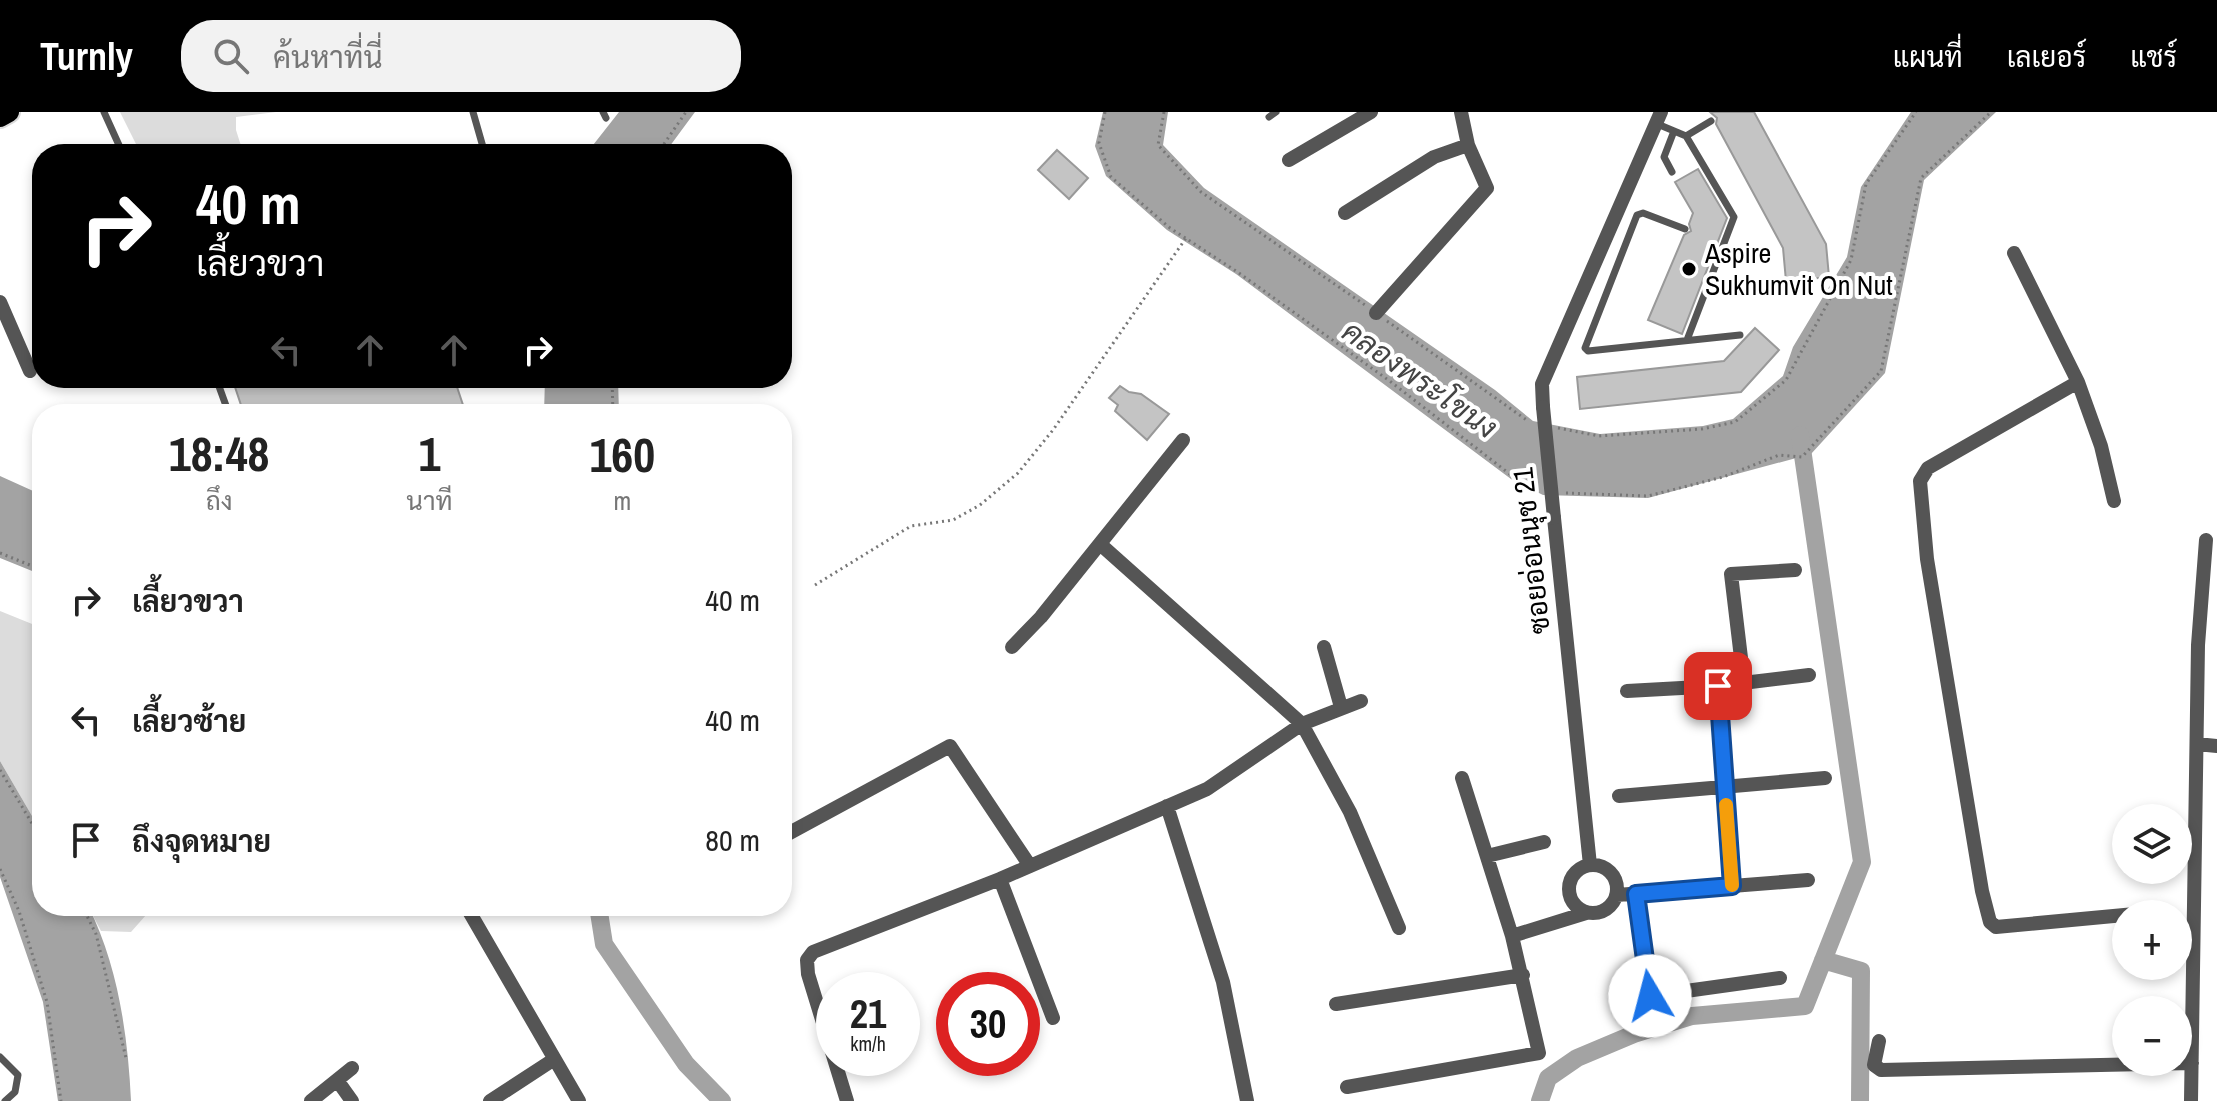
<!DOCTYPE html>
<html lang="th">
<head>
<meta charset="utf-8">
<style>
	body { margin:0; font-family:"Archivo Narrow",Sarabun,sans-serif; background:#f2f2f2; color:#222; height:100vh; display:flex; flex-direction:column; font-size:30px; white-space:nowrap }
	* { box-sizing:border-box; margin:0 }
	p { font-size:26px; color:#767676 }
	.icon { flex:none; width:44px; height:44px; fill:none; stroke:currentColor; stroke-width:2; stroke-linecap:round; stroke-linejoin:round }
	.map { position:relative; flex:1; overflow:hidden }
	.side { position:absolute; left:32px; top:292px; width:760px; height:512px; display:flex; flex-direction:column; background:#fff; border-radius:32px; box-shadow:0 4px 12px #0003 }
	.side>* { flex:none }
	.hud { position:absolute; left:32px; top:32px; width:760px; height:244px; border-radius:32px; box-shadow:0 4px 12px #0003; background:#000; color:#fff; overflow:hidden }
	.controls { position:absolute; left:2112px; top:692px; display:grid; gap:16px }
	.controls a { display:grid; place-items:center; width:80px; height:80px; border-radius:50%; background:#fff; box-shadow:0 4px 12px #0003; font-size:40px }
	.speed { position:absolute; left:816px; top:860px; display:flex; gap:16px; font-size:40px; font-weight:700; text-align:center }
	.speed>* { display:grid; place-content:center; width:104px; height:104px; border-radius:50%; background:#fff; box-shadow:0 4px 12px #0003; line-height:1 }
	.speed small { font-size:20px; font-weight:400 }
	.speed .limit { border:12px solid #d22; background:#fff; color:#111 }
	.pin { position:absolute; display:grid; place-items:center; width:68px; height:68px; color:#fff; margin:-34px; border-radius:16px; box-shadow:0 4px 12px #0006 }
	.me { position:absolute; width:88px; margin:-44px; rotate:352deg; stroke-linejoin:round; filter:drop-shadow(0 0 6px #0008) }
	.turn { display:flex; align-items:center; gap:28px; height:168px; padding:0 32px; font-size:36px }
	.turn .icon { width:104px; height:104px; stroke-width:2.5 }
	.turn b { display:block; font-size:56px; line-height:68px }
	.lanes { display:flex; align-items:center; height:76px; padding:0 32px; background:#0003; justify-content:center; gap:40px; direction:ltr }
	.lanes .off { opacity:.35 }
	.eta { display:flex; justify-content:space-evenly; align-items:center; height:136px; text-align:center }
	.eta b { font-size:48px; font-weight:700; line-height:56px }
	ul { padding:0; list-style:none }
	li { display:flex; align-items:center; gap:24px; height:120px; padding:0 32px }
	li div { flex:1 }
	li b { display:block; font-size:30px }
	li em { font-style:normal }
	header { display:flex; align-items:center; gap:48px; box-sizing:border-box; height:112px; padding:0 40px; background:#000; color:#fff }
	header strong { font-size:38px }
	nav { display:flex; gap:44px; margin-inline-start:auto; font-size:28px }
	.search { width:560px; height:72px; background:#f2f2f2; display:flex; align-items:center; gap:20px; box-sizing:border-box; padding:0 28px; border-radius:32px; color:#767676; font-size:30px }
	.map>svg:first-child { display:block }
	.green { fill:#dcdcdc }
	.water { fill:#a3a3a3 }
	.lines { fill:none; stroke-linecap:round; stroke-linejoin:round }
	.canal { stroke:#a3a3a3; stroke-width:18 }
	.building { fill:#c4c4c4; stroke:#999; stroke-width:2 }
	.primary-casing { stroke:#dbdbdb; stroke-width:24 }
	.path { stroke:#777; stroke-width:3; stroke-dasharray:2 4; stroke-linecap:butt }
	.service { stroke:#555; stroke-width:7 }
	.minor { stroke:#555; stroke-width:14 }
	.primary { stroke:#000; stroke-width:20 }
	.minor-bridge { stroke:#555; stroke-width:14 }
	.route-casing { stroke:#114b97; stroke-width:20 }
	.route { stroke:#1a73e8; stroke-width:14 }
	.slow { stroke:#f59e0b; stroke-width:14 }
	.poi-dot { fill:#000; stroke:#fff; stroke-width:3 }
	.labels { text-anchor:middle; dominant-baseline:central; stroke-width:8; stroke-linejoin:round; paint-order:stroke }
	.poi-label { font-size:28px; fill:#000; stroke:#fff; text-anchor:start }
	.street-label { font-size:28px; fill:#000; stroke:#fff }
	.water-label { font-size:30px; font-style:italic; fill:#444; stroke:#fff }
</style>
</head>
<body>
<header>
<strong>Turnly</strong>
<div class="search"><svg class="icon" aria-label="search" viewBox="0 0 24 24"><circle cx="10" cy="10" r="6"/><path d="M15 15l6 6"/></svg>ค้นหาที่นี่</div>
<nav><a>แผนที่</a><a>เลเยอร์</a><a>แชร์</a></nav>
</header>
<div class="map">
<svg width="2217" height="989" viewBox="0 0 2217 989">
	<rect width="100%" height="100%" fill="#fff"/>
	<path class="green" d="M120,0H276L236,5V18L242,37L237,42H141Z
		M0,499L42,516V721L0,649Z
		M88,794H154L131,820L101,819Z"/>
	<path class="water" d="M619,0H695L664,42H586Z
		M1103,0H1168L1163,33L1204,76L1495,278L1533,309L1600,322L1703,314L1733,307L1783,264L1793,235L1847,145L1861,75L1911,0H1996L1924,68L1885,261L1811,342L1648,386L1543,383L1511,367L1236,162L1167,118L1106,64L1095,34Z
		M545,266H618L619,302H544Z
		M0,364L42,383V463L0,446Z
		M0,649L42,721V794H88C118,853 128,924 131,989H58L43,890L0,765Z"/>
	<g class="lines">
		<path class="canal" d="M598,794L604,832L686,952L722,989
			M1823,848L1861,859L1860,989
			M1540,989L1548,966L1577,946L1634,922L1692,904L1805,894L1862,750L1800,323"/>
	</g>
	<path class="building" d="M1710,0H1754L1826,132L1829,165L1786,169L1783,136L1716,12L1717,6Z
		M1057,38L1088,66L1069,87L1038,58Z
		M1698,57L1727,106L1682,222L1648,208L1684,123L1691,119L1689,112L1693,101L1675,70Z
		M1755,216L1779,238L1741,280L1580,297L1577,265L1724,249Z
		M232,266H454L466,302H244Z
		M1120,274L1129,280L1141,282L1169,302L1147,328L1115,299L1118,293L1109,286Z"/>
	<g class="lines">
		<defs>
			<path id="primary" d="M0,5L9,0"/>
		</defs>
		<use href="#primary" class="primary-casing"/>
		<path class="path" d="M1105,0L1099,31L1111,65L1170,116L1239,161L1391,270L1511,363L1536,376
			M1164,0L1158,33L1201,80L1365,193
			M657,42L686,0
			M1387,209L1528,309
			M612,266L613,302
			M1558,316L1599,324L1702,317L1735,310L1786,268L1851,148L1866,72L1916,0
			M1566,381L1648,384L1723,365L1779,343L1802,345L1881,259L1921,66L1991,0
			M0,441L42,458
			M815,473L911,414L953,408L980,393L1018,361L1053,318L1186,126
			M0,658L42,728
			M0,757L19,799L47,890L61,989
			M82,794L96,822L126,946"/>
		<path class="service" d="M104,0L123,42
			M473,0L485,42
			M603,0L606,6
			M1269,5L1276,0
			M1655,11L1686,24L1711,9
			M1686,24L1734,105L1687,228
			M1672,60L1664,45L1674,19
			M1685,117L1643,101L1637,103L1585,236L1588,239L1740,223
			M216,266L229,302
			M0,945L18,963L15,980L5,989"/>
		<path class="minor" d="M1289,48L1371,0
			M1345,101L1434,45L1468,33
			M2014,141L2078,270L1928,356L1920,369L1927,447L1982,779L1990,810L1996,815L2135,802
			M0,190L30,259
			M1376,201L1487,76L1468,33L1461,0
			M2078,270L2101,334L2114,389
			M1543,295L1542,272L1661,0
			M1554,406L1590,753
			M1100,432L1302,612L1350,700L1399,816
			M1012,535L1041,505L1183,328
			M1324,535L1341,595
			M1744,571L1731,462L1795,458
			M1718,574L1809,563
			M1627,579L1718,574L1732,774
			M2197,632L2217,634
			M1462,666L1512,824
			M1619,684L1825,666
			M1167,694L1223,870L1247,989
			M782,725L950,634L1030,754
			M1487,744L1544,730
			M1569 777a24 24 0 1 1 48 0a24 24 0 1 1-48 0Z
			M1000,767L1053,906
			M1636,782L1650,884L1780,866
			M1617,783L1808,768
			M466,794L579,989
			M1336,892L1523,863
			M1879,929L1874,953L1881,958L2192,951
			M337,968L352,989
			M1347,975L1539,941L1512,824L1586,801
			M311,989L352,956
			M490,989L553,948
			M847,989L808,862L807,848L813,840L1000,767L1207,677L1302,612L1361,589
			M2191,989L2198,533L2206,428"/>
		<use href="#primary" class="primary"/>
		<path class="minor-bridge" d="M1543,295L1554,406"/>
	</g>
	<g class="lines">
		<defs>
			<path id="route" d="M1650,884L1636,782L1732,774L1718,574"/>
		</defs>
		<use href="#route" class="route-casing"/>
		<use href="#route" class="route"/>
		<path class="slow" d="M1726,693L1732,773"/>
	</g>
	<circle class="poi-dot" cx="1689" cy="157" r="8"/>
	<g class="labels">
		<g class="poi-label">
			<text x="1705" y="141">Aspire<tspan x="1705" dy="32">Sukhumvit On Nut</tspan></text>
		</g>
		<g class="street-label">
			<text transform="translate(1531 439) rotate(-96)">ซอยอ่อนนุช 21</text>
		</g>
		<g class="water-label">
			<text transform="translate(1420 267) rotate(35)">คลองพระโขนง</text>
		</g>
	</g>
</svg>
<div class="controls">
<a><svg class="icon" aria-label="layers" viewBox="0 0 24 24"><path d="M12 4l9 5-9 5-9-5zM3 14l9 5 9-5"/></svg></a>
<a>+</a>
<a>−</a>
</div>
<div class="speed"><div>21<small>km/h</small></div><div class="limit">30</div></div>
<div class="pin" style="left:1718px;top:574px;background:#d93025"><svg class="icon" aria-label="arrive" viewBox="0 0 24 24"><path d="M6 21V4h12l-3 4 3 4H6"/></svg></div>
<svg class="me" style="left:1650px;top:884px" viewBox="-20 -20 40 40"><circle r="19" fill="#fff"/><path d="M0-13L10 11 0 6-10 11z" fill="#1a73e8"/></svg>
<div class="hud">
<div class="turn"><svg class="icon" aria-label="right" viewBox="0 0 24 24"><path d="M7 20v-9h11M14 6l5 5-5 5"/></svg><div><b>40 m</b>เลี้ยวขวา</div></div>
<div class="lanes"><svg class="icon off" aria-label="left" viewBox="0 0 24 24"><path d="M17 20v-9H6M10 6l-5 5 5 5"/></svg><svg class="icon off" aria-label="ahead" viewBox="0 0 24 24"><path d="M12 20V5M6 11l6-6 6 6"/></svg><svg class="icon off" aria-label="ahead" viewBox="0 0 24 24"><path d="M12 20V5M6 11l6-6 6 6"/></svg><svg class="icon" aria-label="right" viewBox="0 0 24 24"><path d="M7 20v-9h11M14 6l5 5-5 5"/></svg></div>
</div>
<section class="side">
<div class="eta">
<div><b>18:48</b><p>ถึง</p></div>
<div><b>1</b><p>นาที</p></div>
<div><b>160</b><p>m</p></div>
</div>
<ul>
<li><svg class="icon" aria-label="right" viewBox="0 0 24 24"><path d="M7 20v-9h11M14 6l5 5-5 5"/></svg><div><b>เลี้ยวขวา</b></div><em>40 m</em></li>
<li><svg class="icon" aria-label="left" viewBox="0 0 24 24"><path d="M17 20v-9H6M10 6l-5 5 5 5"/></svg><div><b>เลี้ยวซ้าย</b></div><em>40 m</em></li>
<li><svg class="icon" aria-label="arrive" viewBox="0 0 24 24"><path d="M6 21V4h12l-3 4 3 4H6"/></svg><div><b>ถึงจุดหมาย</b></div><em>80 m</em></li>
</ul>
</section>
</div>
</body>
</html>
